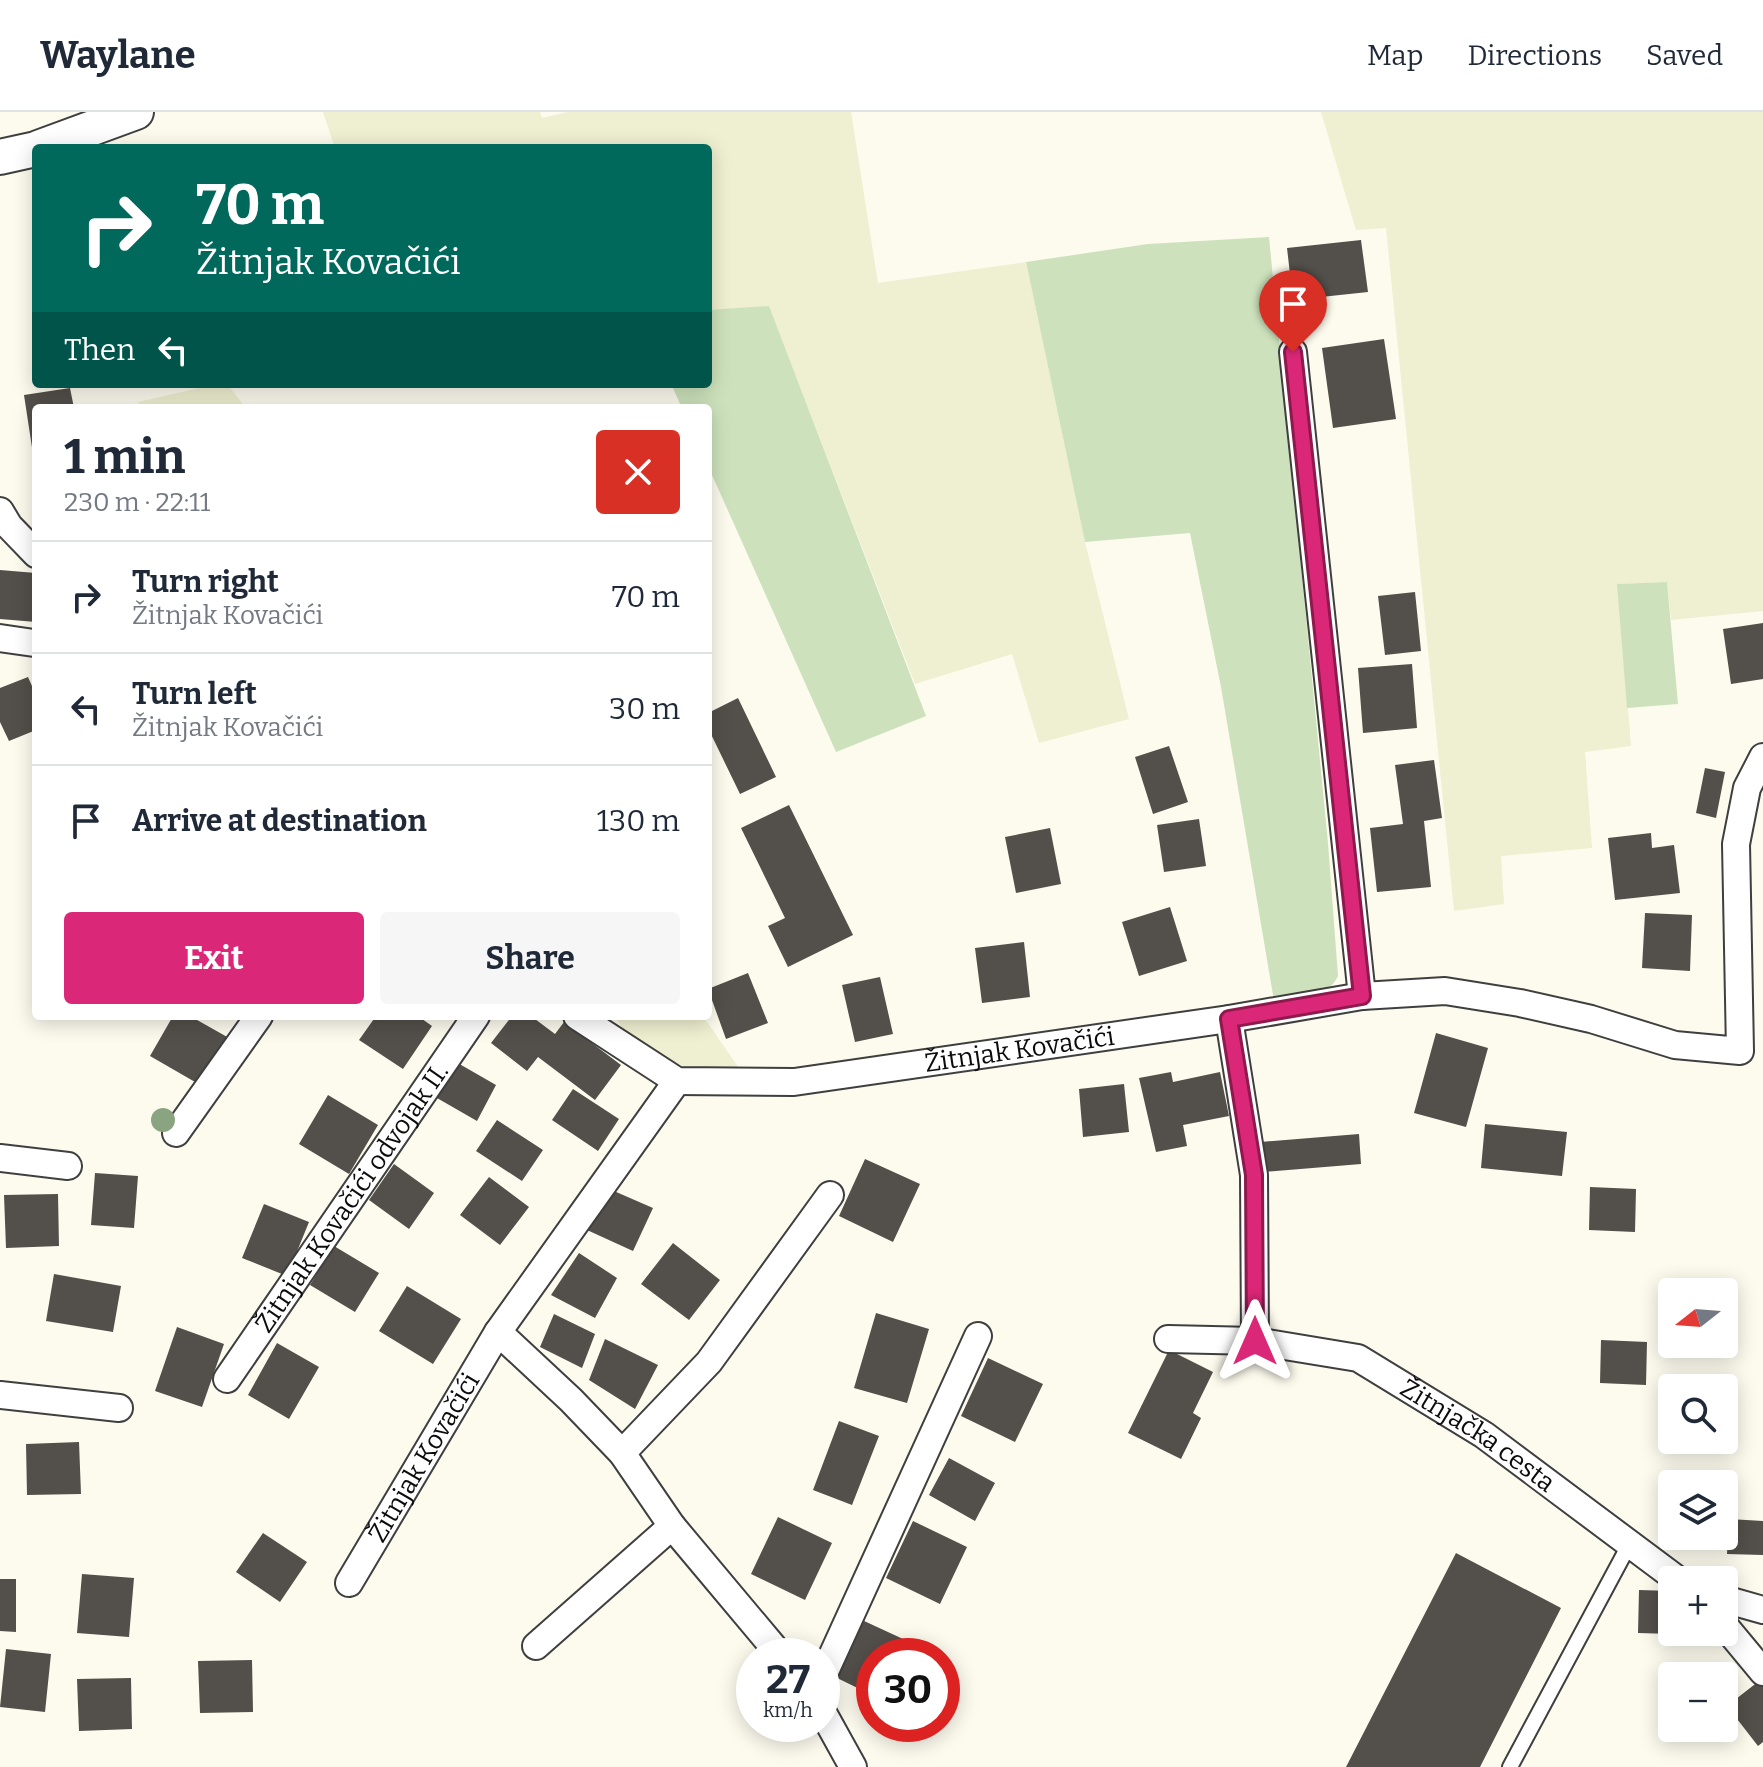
<!DOCTYPE html>
<html lang="en">
<head>
<meta charset="utf-8">
<style>
	body { margin:0; font-family:Bitter,serif; background:#f6f6f7; color:#1f2937; height:100vh; display:flex; flex-direction:column; font-size:30px; white-space:nowrap }
	* { box-sizing:border-box; margin:0 }
	p { font-size:26px; color:#747a83 }
	.icon { flex:none; width:44px; height:44px; fill:none; stroke:currentColor; stroke-width:2; stroke-linecap:round; stroke-linejoin:round }
	.map { position:relative; flex:1; overflow:hidden }
	.details { position:absolute; left:32px; top:292px; width:680px; height:616px; display:flex; flex-direction:column; background:#fff; border-radius:8px; box-shadow:0 4px 20px #0003 }
	.details>* { flex:none }
	.banner { position:absolute; left:32px; top:32px; width:680px; height:244px; border-radius:8px; box-shadow:0 4px 20px #0003; background:#00695c; color:#fff; overflow:hidden }
	.needle { width:52px; rotate:253deg }
	.controls { position:absolute; left:1658px; top:1166px; display:grid; gap:16px }
	.controls a { display:grid; place-items:center; width:80px; height:80px; border-radius:8px; background:#fff; box-shadow:0 4px 20px #0003; font-size:40px }
	.speed { position:absolute; left:736px; top:1526px; display:flex; gap:16px; font-size:40px; font-weight:700; text-align:center }
	.speed>* { display:grid; place-content:center; width:104px; height:104px; border-radius:50%; background:#fff; box-shadow:0 4px 20px #0003; line-height:1 }
	.speed small { font-size:20px; font-weight:400 }
	.speed .limit { border:12px solid #d22; background:#fff; color:#111 }
	.pin { position:absolute; display:grid; place-items:center; width:68px; height:68px; color:#fff; margin:-82px -34px; border-radius:50% 50% 50% 0; rotate:-45deg; box-shadow:0 0 8px #0007 }
	.pin .icon { rotate:45deg }
	.me { position:absolute; width:88px; margin:-44px; rotate:0deg; stroke-linejoin:round; filter:drop-shadow(0 0 6px #0008) }
	.turn { display:flex; align-items:center; gap:28px; height:168px; padding:0 32px; font-size:36px }
	.turn .icon { width:104px; height:104px; stroke-width:2.5 }
	.turn b { display:block; font-size:56px; line-height:68px }
	.then { display:flex; align-items:center; height:76px; padding:0 32px; background:#0003; gap:16px; font-size:30px }
	.round { display:grid; place-items:center; flex:none; width:84px; height:84px; border-radius:8px; background:#f6f6f7 }
	.summary { display:flex; align-items:center; justify-content:space-between; height:136px; padding:0 32px }
	h1 { font-size:48px; font-weight:700; line-height:60px }
	.cta { display:flex; gap:16px; margin-top:auto; padding:16px 32px }
	.cta a { flex:1; height:92px; border-radius:8px; background:#db2777; color:#fff; font-size:32px; font-weight:700; line-height:92px; text-align:center }
	.cta a+a { background:#f6f6f7; color:#1f2937 }
	ul { padding:0; list-style:none }
	li { display:flex; align-items:center; gap:24px; height:112px; padding:0 32px; border-top:2px solid #e0e1e3 }
	li div { flex:1 }
	li b { display:block; font-size:30px }
	li em { font-style:normal }
	header { display:flex; align-items:center; gap:48px; box-sizing:border-box; height:112px; padding:0 40px; background:#fff; border-bottom:2px solid #e0e1e3 }
	header strong { font-size:38px }
	nav { display:flex; gap:44px; margin-inline-start:auto; font-size:28px }
	.map>svg:first-child { display:block }
	.farmland { fill:#efefd1 }
	.green { fill:#cde2bc }
	.building { fill:#534f4a }
	.lines { fill:none; stroke-linecap:round; stroke-linejoin:round }
	.service-casing { stroke:#3f3f3f; stroke-width:18 }
	.minor-casing { stroke:#3f3f3f; stroke-width:30 }
	.tertiary-casing { stroke:#3f3f3f; stroke-width:38 }
	.service { stroke:#fff; stroke-width:14 }
	.minor { stroke:#fff; stroke-width:26 }
	.tertiary { stroke:#fff; stroke-width:34 }
	.tree { fill:#8aa380 }
	.route-casing { stroke:#8e194d; stroke-width:20 }
	.route { stroke:#db2777; stroke-width:14 }
	.labels { text-anchor:middle; dominant-baseline:central; stroke-width:8; stroke-linejoin:round; paint-order:stroke }
	.street-label { font-size:26px; fill:#0c0c0c; stroke:#fff }
</style>
</head>
<body>
<header>
<strong>Waylane</strong>
<nav><a>Map</a><a>Directions</a><a>Saved</a></nav>
</header>
<div class="map">
<svg width="1763" height="1655" viewBox="0 0 1763 1655">
	<rect width="100%" height="100%" fill="#fdfbee"/>
	<path class="farmland" d="M323,0H540L542,6L568,0H851L878,171L1026,150L1085,430L1129,607L1039,631L1012,542L915,572L769,195L708,198V36H335Z
		M1321,0H1763V499L1671,508L1667,470L1618,472L1631,634L1585,640L1592,736L1501,744L1504,792L1454,799L1386,116L1356,118Z
		M217,272H227L246,296H142L138,290Z
		M614,904H703L741,959L690,957L651,940L629,924Z"/>
	<path class="green" d="M1269,125L1328,731L1338,864C1328,887 1297,885 1274,889L1221,575L1190,421L1085,430L1026,150L1148,132Z
		M769,194L926,604L836,640L708,354V296H682L671,272H708V198Z
		M1667,470L1678,592L1627,596L1617,472Z"/>
	<path class="building" d="M1361,128L1368,180L1293,188L1287,136Z
		M1384,227L1396,307L1333,316L1322,236Z
		M70,276L74,296H36V342H33L24,283Z
		M0,458L36,461V510L0,507Z
		M1415,480L1421,539L1385,543L1378,484Z
		M1763,511V567L1731,572L1723,517Z
		M1412,552L1417,616L1363,621L1358,556Z
		M28,565L36,583V618L9,629L0,610V576Z
		M738,586L776,665L740,682L708,616V601Z
		M1169,634L1188,690L1153,702L1135,645Z
		M1434,648L1442,706L1424,709L1431,775L1377,780L1370,716L1403,712L1395,653Z
		M1705,656L1725,660L1716,706L1696,701Z
		M789,693L853,823L788,855L768,814L785,806L741,716Z
		M1199,707L1206,754L1164,760L1157,713Z
		M1050,716L1061,772L1016,781L1005,725Z
		M1651,721L1652,736L1674,733L1680,781L1615,788L1608,726Z
		M1170,795L1187,849L1139,864L1122,810Z
		M1645,801L1692,803L1690,859L1642,856Z
		M1024,830L1030,885L982,891L975,836Z
		M748,861L768,911L726,927L708,877Z
		M880,865L893,922L855,930L842,873Z
		M173,904H190L229,926L202,974L150,944Z
		M376,904H418L432,914L403,957L359,928Z
		M512,904H531L555,922L564,910L621,953L595,988L538,945L527,959L491,931Z
		M1436,921L1488,936L1466,1015L1414,1001Z
		M449,946L496,973L477,1009L430,982Z
		M1171,960L1173,970L1220,960L1229,1004L1183,1013L1187,1034L1156,1040L1139,966Z
		M1124,972L1129,1020L1083,1025L1079,977Z
		M573,977L619,1007L598,1039L552,1008Z
		M328,983L378,1013L349,1062L299,1032Z
		M497,1008L543,1038L522,1069L476,1039Z
		M1485,1012L1567,1020L1562,1064L1481,1056Z
		M1359,1022L1361,1052L1263,1060L1260,1030Z
		M865,1047L920,1072L893,1130L839,1104Z
		M394,1052L434,1081L409,1117L369,1088Z
		M95,1061L138,1064L134,1116L91,1113Z
		M489,1065L529,1095L500,1133L460,1103Z
		M1590,1075L1636,1077L1635,1120L1589,1118Z
		M607,1076L653,1096L633,1139L587,1118Z
		M58,1082L59,1134L6,1136L4,1083Z
		M264,1092L309,1110L287,1164L242,1146Z
		M673,1131L720,1168L689,1208L641,1172Z
		M334,1134L379,1161L355,1200L310,1173Z
		M579,1141L617,1166L595,1206L551,1183Z
		M54,1162L121,1174L113,1220L46,1209Z
		M407,1174L461,1207L433,1252L379,1219Z
		M876,1201L929,1217L907,1291L854,1276Z
		M554,1202L595,1222L582,1256L540,1235Z
		M177,1215L224,1232L202,1295L155,1279Z
		M605,1227L658,1253L635,1297L589,1268Z
		M1601,1228L1647,1230L1646,1273L1600,1271Z
		M277,1231L319,1255L289,1307L248,1283Z
		M1169,1238L1213,1260L1193,1301L1201,1306L1181,1347L1128,1321Z
		M988,1246L1043,1272L1015,1330L961,1304Z
		M839,1309L879,1324L852,1393L813,1378Z
		M79,1330L81,1382L27,1383L26,1332Z
		M949,1346L995,1371L975,1409L929,1383Z
		M1677,1359L1722,1366L1721,1372H1675Z
		M778,1405L832,1431L805,1488L751,1462Z
		M1729,1407L1763,1409V1443L1727,1442Z
		M913,1409L967,1435L940,1492L886,1466Z
		M263,1421L307,1450L280,1490L236,1460Z
		M1456,1441L1561,1496L1480,1655H1346Z
		M82,1462L134,1466L129,1525L77,1521Z
		M0,1467H16V1520L0,1519Z
		M1639,1478L1672,1479V1522L1638,1521Z
		M862,1508L916,1533L911,1544H874V1584L835,1565Z
		M6,1537L51,1542L45,1600L0,1595Z
		M252,1548L253,1600L200,1601L198,1549Z
		M131,1566L132,1617L79,1619L77,1567Z
		M1759,1569L1763,1574V1630L1758,1634L1727,1594Z"/>
	<g class="lines">
		<defs>
			<path id="service" d="M1510,1655L1629,1433"/>
			<g id="minor">
				<path d="M1293,240L1362,884"/>
				<path d="M0,399L9,414L36,442"/>
				<path d="M0,526L34,531"/>
				<path id="s1" d="M577,904L677,969L794,970L1229,907L1362,884L1445,879L1520,891L1591,907L1675,933L1740,939L1736,732L1747,676L1763,645"/>
				<path d="M1229,907L1254,1063L1255,1229"/>
				<path d="M176,1021L259,904"/>
				<path d="M0,1046L68,1054"/>
				<path d="M498,1220L571,1288L622,1341L672,1414L781,1544"/>
				<path id="s2" d="M1168,1227L1255,1229L1358,1246L1484,1323L1678,1468"/>
				<path id="s3" d="M227,1267L476,904"/>
				<path d="M0,1283L119,1296"/>
				<path d="M622,1341L709,1250L830,1083"/>
				<path id="s4" d="M349,1471L498,1220L677,969"/>
				<path d="M1724,1487L1763,1498"/>
				<path d="M1724,1513L1763,1560"/>
				<path d="M536,1534L672,1414"/>
				<path d="M822,1566L978,1224"/>
				<path d="M822,1599L853,1655"/>
			</g>
			<path id="tertiary" d="M38,36L136,0
				M0,45L36,37"/>
		</defs>
		<use href="#service" class="service-casing"/>
		<use href="#minor" class="minor-casing"/>
		<use href="#tertiary" class="tertiary-casing"/>
		<use href="#service" class="service"/>
		<use href="#minor" class="minor"/>
		<use href="#tertiary" class="tertiary"/>
	</g>
	<circle class="tree" cx="163" cy="1008" r="12"/>
	<g class="lines">
		<defs>
			<path id="route" d="M1255,1229L1254,1063L1229,907L1362,884L1293,240"/>
		</defs>
		<use href="#route" class="route-casing"/>
		<use href="#route" class="route"/>
	</g>
	<g class="labels">
		<g class="street-label">
			<text stroke="none"><textPath href="#s1" startOffset="464">Žitnjak Kovačići</textPath></text>
			<text stroke="none"><textPath href="#s3" startOffset="220">Žitnjak Kovačići odvojak II.</textPath></text>
			<text stroke="none"><textPath href="#s2" startOffset="334">Žitnjačka cesta</textPath></text>
			<text stroke="none"><textPath href="#s4" startOffset="146">Žitnjak Kovačići</textPath></text>
		</g>
	</g>
</svg>
<div class="controls">
<a><svg class="needle" viewBox="-14 -14 28 28"><path d="M0-13l5 13h-10z" fill="#e53935"/><path d="M0 13l5-13h-10z" fill="#747a83"/></svg></a>
<a><svg class="icon" aria-label="search" viewBox="0 0 24 24"><circle cx="10" cy="10" r="6"/><path d="M15 15l6 6"/></svg></a>
<a><svg class="icon" aria-label="layers" viewBox="0 0 24 24"><path d="M12 4l9 5-9 5-9-5zM3 14l9 5 9-5"/></svg></a>
<a>+</a>
<a>−</a>
</div>
<div class="speed"><div>27<small>km/h</small></div><div class="limit">30</div></div>
<div class="pin" style="left:1293px;top:240px;background:#d93025"><svg class="icon" aria-label="arrive" viewBox="0 0 24 24"><path d="M6 21V4h12l-3 4 3 4H6"/></svg></div>
<svg class="me" style="left:1255px;top:1229px" viewBox="-20 -20 40 40"><path d="M0-17L14 15 0 8-14 15z" fill="#db2777" stroke="#fff" stroke-width="4"/></svg>
<div class="banner">
<div class="turn"><svg class="icon" aria-label="right" viewBox="0 0 24 24"><path d="M7 20v-9h11M14 6l5 5-5 5"/></svg><div><b>70 m</b>Žitnjak Kovačići</div></div>
<div class="then">Then<svg class="icon" aria-label="left" viewBox="0 0 24 24"><path d="M17 20v-9H6M10 6l-5 5 5 5"/></svg></div>
</div>
<section class="details">
<div class="summary"><div><h1>1 min</h1><p>230 m · 22:11</p></div><a class="round" style="background:#d93025;color:#fff"><svg class="icon" aria-label="close" viewBox="0 0 24 24"><path d="M6 6l12 12M18 6L6 18"/></svg></a></div>
<ul>
<li><svg class="icon" aria-label="right" viewBox="0 0 24 24"><path d="M7 20v-9h11M14 6l5 5-5 5"/></svg><div><b>Turn right</b><p>Žitnjak Kovačići</p></div><em>70 m</em></li>
<li><svg class="icon" aria-label="left" viewBox="0 0 24 24"><path d="M17 20v-9H6M10 6l-5 5 5 5"/></svg><div><b>Turn left</b><p>Žitnjak Kovačići</p></div><em>30 m</em></li>
<li><svg class="icon" aria-label="arrive" viewBox="0 0 24 24"><path d="M6 21V4h12l-3 4 3 4H6"/></svg><div><b>Arrive at destination</b></div><em>130 m</em></li>
</ul>
<div class="cta"><a>Exit</a><a>Share</a></div>
</section>
</div>
</body>
</html>
